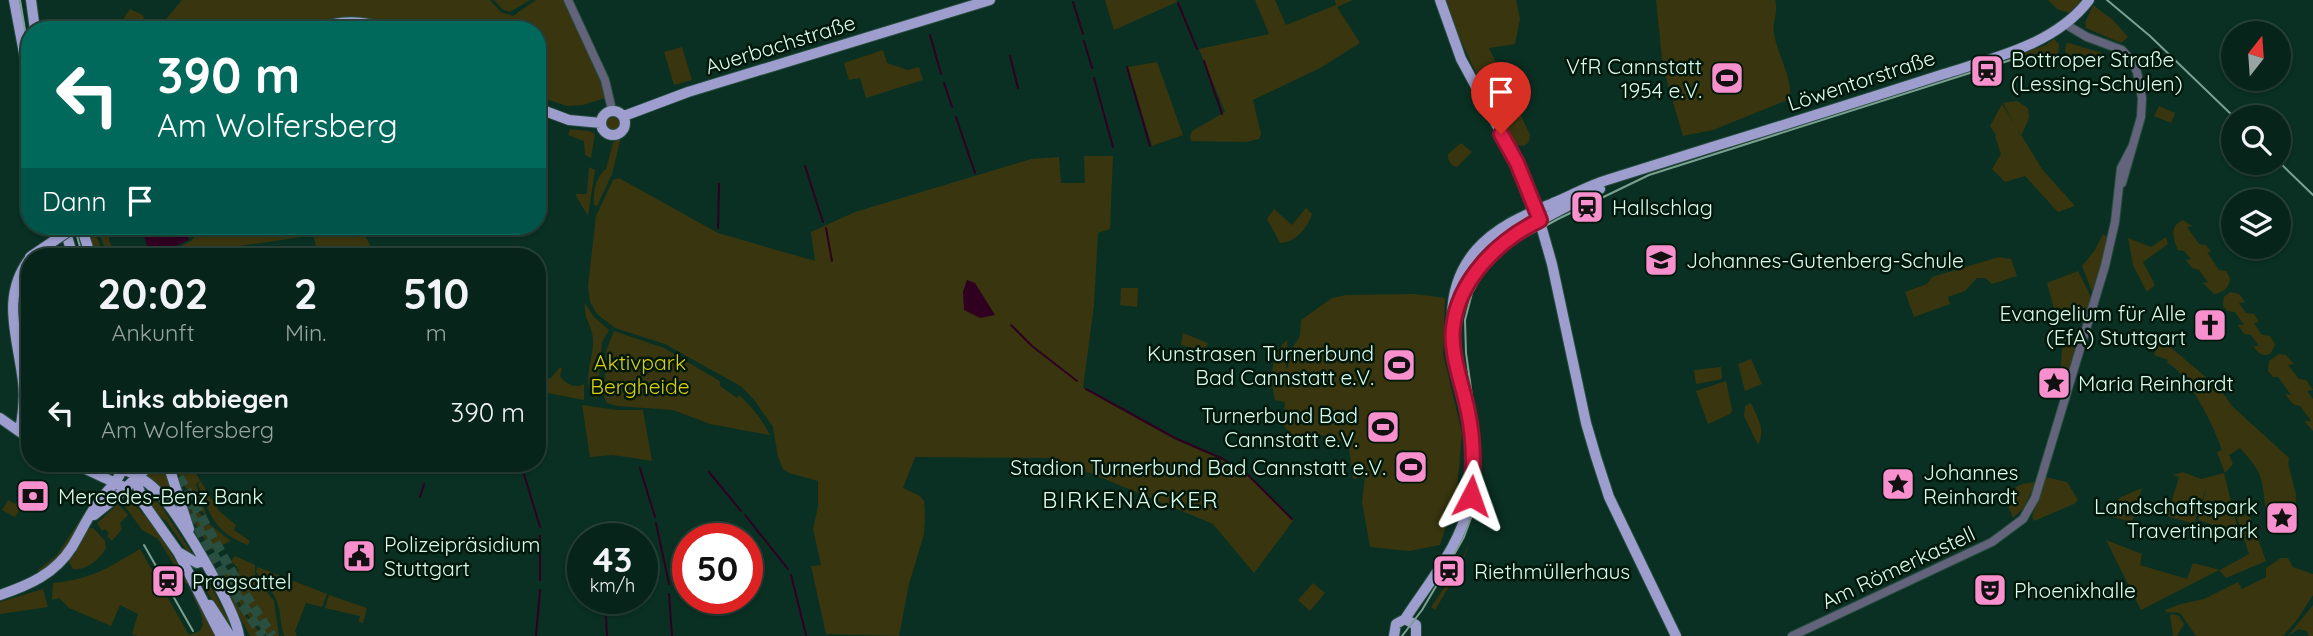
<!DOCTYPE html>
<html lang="de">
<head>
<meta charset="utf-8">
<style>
	body { margin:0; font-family:Quicksand,sans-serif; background:#153027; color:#f1f3f6; height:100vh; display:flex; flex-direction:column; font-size:26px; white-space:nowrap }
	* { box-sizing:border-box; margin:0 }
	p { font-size:23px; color:#98a4a2 }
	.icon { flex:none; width:38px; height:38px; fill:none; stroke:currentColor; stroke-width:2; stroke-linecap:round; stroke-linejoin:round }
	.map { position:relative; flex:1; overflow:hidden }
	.side { position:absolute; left:21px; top:248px; width:525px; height:224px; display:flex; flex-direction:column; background:#07241a; border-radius:28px; box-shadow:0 2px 5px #0004,0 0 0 2px #284139 }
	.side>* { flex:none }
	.guide { position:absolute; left:21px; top:21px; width:525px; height:214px; border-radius:28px; box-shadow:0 2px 5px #0004,0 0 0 2px #284139; background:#00695c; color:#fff; overflow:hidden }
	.needle { width:46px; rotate:17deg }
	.fabs { position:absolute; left:2221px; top:21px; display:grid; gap:14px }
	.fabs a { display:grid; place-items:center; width:70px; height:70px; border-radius:50%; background:#07241a; box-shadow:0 2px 5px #0004,0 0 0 2px #284139; font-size:35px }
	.speed { position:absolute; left:567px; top:523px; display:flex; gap:14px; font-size:35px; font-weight:700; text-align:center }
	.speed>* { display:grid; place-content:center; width:91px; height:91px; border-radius:50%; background:#07241a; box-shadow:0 2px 5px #0004,0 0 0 2px #284139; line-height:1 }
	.speed small { font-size:18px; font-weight:400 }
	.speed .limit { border:10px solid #d22; background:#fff; color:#111 }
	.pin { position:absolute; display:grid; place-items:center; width:60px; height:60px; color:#fff; margin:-72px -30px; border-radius:50% 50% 50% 0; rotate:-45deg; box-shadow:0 0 7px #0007 }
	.pin .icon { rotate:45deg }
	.me { position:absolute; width:77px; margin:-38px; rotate:4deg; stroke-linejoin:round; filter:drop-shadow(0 0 5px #0008) }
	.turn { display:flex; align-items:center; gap:24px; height:147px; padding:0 21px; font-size:32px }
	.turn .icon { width:91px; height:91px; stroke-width:2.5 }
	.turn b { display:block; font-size:49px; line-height:60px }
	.then { display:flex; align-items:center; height:66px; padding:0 21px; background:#0003; gap:14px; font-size:26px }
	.eta { display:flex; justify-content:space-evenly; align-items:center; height:119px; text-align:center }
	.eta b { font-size:42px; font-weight:700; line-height:49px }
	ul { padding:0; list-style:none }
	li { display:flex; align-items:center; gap:21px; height:91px; padding:0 21px }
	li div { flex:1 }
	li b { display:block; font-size:26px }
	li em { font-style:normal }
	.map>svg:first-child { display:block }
	.green { fill:#39360f; fill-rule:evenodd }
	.water { fill:#300020 }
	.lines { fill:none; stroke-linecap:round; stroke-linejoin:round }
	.stream { stroke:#300020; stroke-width:2 }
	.major-tunnel { stroke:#284f40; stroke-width:10; stroke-dasharray:10 5; stroke-linecap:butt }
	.minor-casing { stroke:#264d3e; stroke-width:10 }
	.major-casing { stroke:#264d3e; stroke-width:12 }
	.minor { stroke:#63637b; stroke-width:8 }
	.major { stroke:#9d9dce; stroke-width:10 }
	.tram { stroke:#7ba091; stroke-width:2 }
	.rail { stroke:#7ba091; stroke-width:2 }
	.major-bridge-casing { stroke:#264d3e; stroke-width:12; stroke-linecap:butt }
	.major-bridge { stroke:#9d9dce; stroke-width:10 }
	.route-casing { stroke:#92132f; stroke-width:18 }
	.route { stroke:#e11d48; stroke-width:12 }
	.labels { text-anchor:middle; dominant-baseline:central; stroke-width:5; stroke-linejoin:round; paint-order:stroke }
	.street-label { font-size:21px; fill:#d9fceb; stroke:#00170c }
	.poi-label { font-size:21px; fill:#d9fceb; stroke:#00170c; text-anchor:start }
	.park-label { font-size:21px; fill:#ddcf08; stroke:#00170c }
	.neighbourhood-label { font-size:23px; letter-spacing:2px; fill:#d9fceb; stroke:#00170c }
</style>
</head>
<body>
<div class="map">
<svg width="2313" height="636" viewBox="0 0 2313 636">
	<rect width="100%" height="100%" fill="#093022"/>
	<path class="green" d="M182,0H490L501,12L513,16L536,0H564L600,81L605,98L583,105L567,106L537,96V30H400L368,19L349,17L329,19L301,30H157Z
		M494,0H530L510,12L502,9Z
		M1105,0H1176L1177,2L1114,30Z
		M1255,0H1275L1286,25L1336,5L1335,0H1353L1337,7L1360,43L1320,68L1253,100L1261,134L1259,139L1246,142L1191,141L1190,136L1192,131L1225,112L1199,49L1269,34Z
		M1446,0H1516L1520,19L1515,44L1489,48L1530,135L1529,142L1524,146L1517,145C1489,98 1462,52 1446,0Z
		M1656,0H1775C1779,12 1772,21 1774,33C1777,55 1793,77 1790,99L1713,130L1683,136L1663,68Z
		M2048,0H2082L2069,13L2057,9Z
		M2093,5L2113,20L2128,37L2121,43L2086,28L2085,23Z
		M130,9L143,15C145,21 144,25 139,30H116Z
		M2054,39L2059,44L2058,54L2037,55L2015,65L2013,57L2046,45Z
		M2069,43L2102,53L2104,57L2101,60L2068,56L2065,51L2066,44Z
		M682,47L692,80L674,85L664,52Z
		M883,50L887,63L908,70L919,67L923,80L866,98L860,78L849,80L844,63Z
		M1157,62L1183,135L1152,146L1128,67Z
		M2017,101L2028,108L2029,118L2021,136L2003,103Z
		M2002,104L2042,169L2075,206L2058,212L2025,176L2005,182L1992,169L2001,154L1995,136L1996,135L1990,126Z
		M2159,106L2175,113L2171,123L2154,116Z
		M604 123a9 9 0 1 1 18 0a9 9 0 1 1-18 0Z
		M570,129L589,131L595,134L591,158L585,155L584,141L568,135Z
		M617,139H620V141L612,174L597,206L594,205C593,193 596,176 606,169L613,143Z
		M1461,143L1472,152L1457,167C1451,166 1447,161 1448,154Z
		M1084,156H1113L1110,229L1098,233L1094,305L1083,388L1174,439L1223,460L1244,472L1293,521L1254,573L1213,524L1054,458L915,457L903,488L920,496L924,501L925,516L924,534L909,584L899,636L826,634L811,566L821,565L813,529L818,507V481L789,473L783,469L778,457L773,427L755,401L742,387L665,344L615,328L597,314L590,302L588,286L596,216L613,180L619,178L718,233L815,261L811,232L855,212L1031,159L1059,157L1061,183H1085ZM967,280L971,282L988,306L963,292Z
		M589,167L595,170L588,216L575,194H587Z
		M1306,208L1312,214C1308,227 1295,243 1280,243L1267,219L1274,209L1292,225Z
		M2183,220L2192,226L2187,227L2199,244L2206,245L2211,252H2207L2219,270L2226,271L2230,278C2230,287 2223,293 2214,294L2203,283L2208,282L2199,270L2192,268L2186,260L2191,259L2184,251L2178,250C2173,239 2169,226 2183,220Z
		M86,226H93L104,257H96Z
		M97,226H109V240L116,257H108Z
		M203,226H292L301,237L233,247L228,251L167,253L191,241Z
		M357,226L364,233L370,245L367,251L369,257H318L313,233Z
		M2103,234L2109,238L2093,294L2082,266L2095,250Z
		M2166,237L2168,244L2143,262L2155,285L2147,292L2133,265L2128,238L2151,247Z
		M1999,257L2011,259L2017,276L1992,284L1985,278H1977L1965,291L1948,297L1950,304L1914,317L1905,292L1927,284L1932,277Z
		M2078,271L2092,299L2085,318L2077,315L2058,323L2047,283Z
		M1121,288H1138L1137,307L1120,305Z
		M2230,292L2239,294L2245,302L2239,303L2246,313L2254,314L2259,322L2254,323L2262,335L2270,336L2275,344L2271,353C2263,358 2258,353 2253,346H2259L2251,335L2244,334L2238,325H2244L2235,312L2227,311L2223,305L2224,297Z
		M1415,294L1445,298L1443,354L1462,433L1457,491L1440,545L1409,551L1370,547L1362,502L1365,477L1353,479L1349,448L1341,441L1321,435L1302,450L1282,423L1285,402L1275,400C1270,380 1270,354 1287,340C1289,350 1283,361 1287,369L1293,347L1300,336L1301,320L1332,298L1346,295Z
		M585,303L594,317L609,330L602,342L597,399C579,385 594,359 593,341C593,325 583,320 585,303Z
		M614,331L664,348L718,380L720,382V386L737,398L739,395C752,407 762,419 770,435L710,424L673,410L617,406L607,403L604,397L606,351Z
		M2075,332L2079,336L2062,397L2056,382L2061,365L2063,336Z
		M1183,333L1208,343L1205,351L1181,345Z
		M2157,345L2169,346L2201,373L2221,390L2232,406L2289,458L2288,463L2296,495L2295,520L2281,533C2259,516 2268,499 2260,476C2256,465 2247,456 2240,448L2229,455L2233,464L2225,473L2217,452L2222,450C2215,428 2187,371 2167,363L2168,360L2154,355Z
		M2279,354L2286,355L2294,364L2288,365L2299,379L2306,380L2313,390L2307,391L2313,399V431L2304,421H2311L2300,406L2293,404L2285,394L2291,395L2278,377H2273L2268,371L2269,361Z
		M1751,359L1762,384L1745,391L1738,364Z
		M1721,367L1722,379L1696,384L1694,370Z
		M559,368H562L560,376C566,384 574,389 584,384V400L537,391V380L551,378Z
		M1726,381L1732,410L1730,414L1708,424L1696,391Z
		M1751,403C1758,419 1766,430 1758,445L1744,416L1745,406Z
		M582,405L617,410H643L652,461L613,455L590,457Z
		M155,464L165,466L177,509L163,489L146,474Z
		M181,464H190L219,511L236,525L234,530L250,541L248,545C214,532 210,515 198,484L200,481L196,484L207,517L193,501L176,470L183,467Z
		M442,464H464L465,472L443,474Z
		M2183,472L2201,479L2224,473L2237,526L2233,531L2198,520L2207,485L2194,524L2167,516L2179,477L2173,475Z
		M2045,477L2067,482L2078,500L2074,504L2034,521L2032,517Z
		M2036,482L2024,508L2013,518L2003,494L2022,484Z
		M2142,488L2132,522L2113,517L2119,498Z
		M100,489L99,497C81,523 66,557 39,573L38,570L57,555Z
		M184,495L208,523L231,541L211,550L195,524Z
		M20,497L25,500L15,517L2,510L8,500L15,504Z
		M152,500L159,503L196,559L191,556L166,521L151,510L155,511L149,502Z
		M128,501C146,509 178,564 188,582L186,584L158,539L142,530L122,502Z
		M118,504L128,515L120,523L122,529L112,541L107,536L109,533L105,529L102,531L97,523Z
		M2249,514L2266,561L2226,578L2219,570L2141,610L2106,540L2142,554L2140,565L2187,579L2193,563L2220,570L2249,554L2237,517Z
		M89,528H93L105,541L106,548C100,559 86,571 73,569L69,562Z
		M1470,542L1459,570L1435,610L1431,607L1457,569Z
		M140,549L189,635L200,631L203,625L201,614L190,589L192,588L217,636H137L132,634L138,614L120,605L111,626L69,608L59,598L52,600L53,583C92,579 108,568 140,549Z
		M235,556L255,565V577L274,601L279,636H267L246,613L224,577L221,570L226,567L230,575L239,571L234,563L229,564Z
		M2281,558H2288L2293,567L2313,574V595L2297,620L2283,636H2196L2180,613L2166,612L2165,610L2181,604L2204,599L2238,582L2242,589L2266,577V568Z
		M258,567L327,594L322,607L306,603L295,631L297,636H284C280,623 281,607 274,595C269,586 260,581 256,571Z
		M217,574H220L242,612L263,636H250Z
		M207,579L231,624L233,634L201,582Z
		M1313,583L1325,593L1310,611L1298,600Z
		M43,589L48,607L0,614V602Z
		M329,595L367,608L363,623L359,622L360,616L325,608Z
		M2313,605V636H2309L2307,631L2299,629L2288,636Z
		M2173,614L2179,616L2184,624L2177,636H2173L2170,615Z"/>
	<path class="water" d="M140,226C158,226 184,219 189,240L160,253L147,245Z
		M967,280L975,283L995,315L980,318L964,310L963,292Z"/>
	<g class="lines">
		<path class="stream" d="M1073,2L1083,34
			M1178,3L1197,49
			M930,35L941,74
			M1084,41L1092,68
			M1010,56L1018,88
			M1204,61L1222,114
			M1127,67L1150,146
			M1094,78L1113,147
			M944,83L952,107
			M956,117L975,173
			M805,166L823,222
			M718,228L719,184
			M826,228L832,261
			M167,254L223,252
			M1011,325L1032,346L1077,381
			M1086,389L1175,438L1223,459L1244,471L1292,519
			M521,464L540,527
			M640,468L655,517
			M709,472L741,511
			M420,497L424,484
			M745,515L788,569
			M656,523L669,584
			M593,530L595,539
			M791,575L806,635
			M540,580V536
			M669,594L672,636
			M605,598L607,636
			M536,636L540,590"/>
		<path class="major-tunnel" d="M172,464L239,585L272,636
			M183,501L233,590L263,636"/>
		<defs>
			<path id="minor" d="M568,0L605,80L612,110
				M2065,24L2087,37L2122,50L2131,60L2137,72L2142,98L2141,117L2122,183
				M1792,636L1992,542L2023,519L2035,498L2105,266L2115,222L2121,168L2132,147"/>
			<path id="major" d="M14,0L30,85
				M31,0L35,30
				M1440,0L1461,59L1512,153L1534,201L1552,264L1586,423L1596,457L1609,497L1676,636
				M314,30C338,20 364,20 389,30
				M537,108L569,120L601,123
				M601 123a12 12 0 1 1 24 0a12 12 0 1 1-24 0Z
				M624,116L688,92L990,0
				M64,226L73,257
				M81,226L91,257
				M1454,322C1476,243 1535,225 1600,189
				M0,418L30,439
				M20,430C23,414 25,398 23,382C18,337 0,297 30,258
				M75,464L122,486
				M111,464C128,470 144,478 157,491C177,510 236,609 239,636
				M130,464L144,504L178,552L221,636
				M168,464L189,529
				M94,515L114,499L151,464
				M180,553L197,563L204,561
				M0,595C29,585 55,574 72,547C81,532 89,514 100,500C110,487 120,481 123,464
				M210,605L230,636
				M1405,619C1431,579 1464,542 1471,493C1475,470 1474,446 1470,424C1460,365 1432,301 1476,250C1497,226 1525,215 1553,203C1571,196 1589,185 1607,180C1641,169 1675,159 1709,148C1788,124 1866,99 1944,74C1994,58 2056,44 2089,0
				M1394,636L1396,624L1405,619L1416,625V636"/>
		</defs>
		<use href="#minor" class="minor-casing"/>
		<use href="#major" class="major-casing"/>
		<use href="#minor" class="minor"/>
		<use href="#major" class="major"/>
		<path class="tram" d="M20,0L30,59
			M74,226L83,257
			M144,545L193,631
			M1402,636L1422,610L1438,583L1464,537L1474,510L1479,481L1480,453L1466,353L1465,320L1472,293L1484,272L1494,260L1518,241L1558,219L1649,175L2014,59"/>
		<path class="rail" d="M2107,0L2150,36L2234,117
			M2278,161L2313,195"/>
		<defs>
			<path id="major-bridge" d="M30,257L76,226"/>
		</defs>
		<use href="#major-bridge" class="major-bridge-casing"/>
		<use href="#major-bridge" class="major-bridge"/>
	</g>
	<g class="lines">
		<defs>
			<path id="route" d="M1471,496C1474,468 1474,440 1468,412C1463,385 1450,355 1453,328C1458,279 1499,240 1540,220L1517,163L1501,134"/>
		</defs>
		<use href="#route" class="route-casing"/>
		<use href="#route" class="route"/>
	</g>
	<defs>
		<symbol id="station-square" viewBox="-11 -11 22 22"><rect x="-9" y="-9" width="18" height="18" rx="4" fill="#f790cd" stroke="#00170c"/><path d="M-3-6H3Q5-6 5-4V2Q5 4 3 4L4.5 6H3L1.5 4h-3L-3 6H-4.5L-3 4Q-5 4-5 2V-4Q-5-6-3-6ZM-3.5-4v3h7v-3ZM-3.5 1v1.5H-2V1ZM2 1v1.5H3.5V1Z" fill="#111"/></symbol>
		<symbol id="stadium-square" viewBox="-11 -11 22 22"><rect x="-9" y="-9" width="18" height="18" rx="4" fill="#f790cd" stroke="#00170c"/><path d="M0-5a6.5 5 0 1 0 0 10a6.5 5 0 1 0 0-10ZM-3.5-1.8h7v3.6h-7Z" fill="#111"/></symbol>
		<symbol id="school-square" viewBox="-11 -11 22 22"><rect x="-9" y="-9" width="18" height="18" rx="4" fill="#f790cd" stroke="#00170c"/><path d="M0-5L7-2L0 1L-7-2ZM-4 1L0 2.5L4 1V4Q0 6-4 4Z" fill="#111"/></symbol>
		<symbol id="church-square" viewBox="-11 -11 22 22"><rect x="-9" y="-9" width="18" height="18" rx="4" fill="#f790cd" stroke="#00170c"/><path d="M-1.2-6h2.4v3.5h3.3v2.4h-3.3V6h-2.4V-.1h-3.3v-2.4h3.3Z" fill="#111"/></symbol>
		<symbol id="sight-square" viewBox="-11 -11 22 22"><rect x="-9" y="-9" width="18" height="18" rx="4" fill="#f790cd" stroke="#00170c"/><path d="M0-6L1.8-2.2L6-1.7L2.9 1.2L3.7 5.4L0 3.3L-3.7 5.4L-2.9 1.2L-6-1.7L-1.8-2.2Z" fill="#111"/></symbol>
		<symbol id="bank-square" viewBox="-11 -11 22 22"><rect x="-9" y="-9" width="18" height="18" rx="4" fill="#f790cd" stroke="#00170c"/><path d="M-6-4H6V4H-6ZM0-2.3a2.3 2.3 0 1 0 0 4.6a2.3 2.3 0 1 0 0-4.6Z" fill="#111"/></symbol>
		<symbol id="civic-square" viewBox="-11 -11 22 22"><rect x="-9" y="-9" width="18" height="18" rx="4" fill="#f790cd" stroke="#00170c"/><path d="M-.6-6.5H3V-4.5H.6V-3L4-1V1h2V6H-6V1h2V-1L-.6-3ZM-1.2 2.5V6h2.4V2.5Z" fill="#111"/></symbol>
		<symbol id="theatre-square" viewBox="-11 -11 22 22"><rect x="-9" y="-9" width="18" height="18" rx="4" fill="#f790cd" stroke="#00170c"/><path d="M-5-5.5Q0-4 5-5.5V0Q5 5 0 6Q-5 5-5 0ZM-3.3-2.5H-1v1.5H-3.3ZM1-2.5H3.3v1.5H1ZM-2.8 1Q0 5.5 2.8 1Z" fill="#111"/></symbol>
	</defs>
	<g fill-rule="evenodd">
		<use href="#station-square" x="1968" y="52" width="38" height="38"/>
		<use href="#stadium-square" x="1708" y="59" width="38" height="38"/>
		<use href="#station-square" x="1568" y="188" width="38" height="38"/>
		<use href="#school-square" x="1642" y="241" width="38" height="38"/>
		<use href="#church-square" x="2191" y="306" width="38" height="38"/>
		<use href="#stadium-square" x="1380" y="346" width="38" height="38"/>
		<use href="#sight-square" x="2035" y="364" width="38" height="38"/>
		<use href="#stadium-square" x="1364" y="408" width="38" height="38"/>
		<use href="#stadium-square" x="1392" y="448" width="38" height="38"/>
		<use href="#sight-square" x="1879" y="465" width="38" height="38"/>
		<use href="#bank-square" x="14" y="477" width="38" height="38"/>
		<use href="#sight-square" x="2263" y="499" width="38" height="38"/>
		<use href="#civic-square" x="340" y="537" width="38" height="38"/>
		<use href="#station-square" x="1430" y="552" width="38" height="38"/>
		<use href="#station-square" x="149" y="562" width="38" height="38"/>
		<use href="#theatre-square" x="1971" y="571" width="38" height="38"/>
	</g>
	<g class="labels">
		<g class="street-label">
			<text transform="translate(780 44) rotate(-17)">Auerbachstraße</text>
			<text transform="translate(1861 80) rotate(-18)">Löwentorstraße</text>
			<text transform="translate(1898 567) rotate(-25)">Am Römerkastell</text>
		</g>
		<g class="poi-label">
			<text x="2011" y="59">Bottroper Straße<tspan x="2011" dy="24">(Lessing-Schulen)</tspan></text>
			<text x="1702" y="66" text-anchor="end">VfR Cannstatt<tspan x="1702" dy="24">1954 e.V.</tspan></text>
			<text x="1612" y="207">Hallschlag</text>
			<text x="1686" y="260">Johannes-Gutenberg-Schule</text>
			<text x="2186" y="313" text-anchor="end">Evangelium für Alle<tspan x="2186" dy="24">(EfA) Stuttgart</tspan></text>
			<text x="1374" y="353" text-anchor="end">Kunstrasen Turnerbund<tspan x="1374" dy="24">Bad Cannstatt e.V.</tspan></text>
			<text x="2078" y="383">Maria Reinhardt</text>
			<text x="1358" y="415" text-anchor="end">Turnerbund Bad<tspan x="1358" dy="24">Cannstatt e.V.</tspan></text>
			<text x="1386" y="467" text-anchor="end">Stadion Turnerbund Bad Cannstatt e.V.</text>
			<text x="1923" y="472">Johannes<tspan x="1923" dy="24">Reinhardt</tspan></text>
			<text x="58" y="496">Mercedes-Benz Bank</text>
			<text x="2258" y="506" text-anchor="end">Landschaftspark<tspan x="2258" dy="24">Travertinpark</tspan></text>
			<text x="384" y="544">Polizeipräsidium<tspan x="384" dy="24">Stuttgart</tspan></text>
			<text x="1474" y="571">Riethmüllerhaus</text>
			<text x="192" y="581">Pragsattel</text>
			<text x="2014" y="590">Phoenixhalle</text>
		</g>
		<g class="park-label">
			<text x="640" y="362">Aktivpark<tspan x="640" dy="24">Bergheide</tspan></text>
		</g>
		<g class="neighbourhood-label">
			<text x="1131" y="499">BIRKENÄCKER</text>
		</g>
	</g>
</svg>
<div class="fabs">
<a><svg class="needle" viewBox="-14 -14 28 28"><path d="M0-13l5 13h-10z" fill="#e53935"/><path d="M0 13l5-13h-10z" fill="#98a4a2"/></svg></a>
<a><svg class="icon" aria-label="search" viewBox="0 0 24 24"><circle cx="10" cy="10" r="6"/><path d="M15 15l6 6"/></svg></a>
<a><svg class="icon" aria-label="layers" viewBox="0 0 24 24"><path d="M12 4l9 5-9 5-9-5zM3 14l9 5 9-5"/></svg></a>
</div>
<div class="speed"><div>43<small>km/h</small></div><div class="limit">50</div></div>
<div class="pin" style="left:1501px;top:134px;background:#d93025"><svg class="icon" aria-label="arrive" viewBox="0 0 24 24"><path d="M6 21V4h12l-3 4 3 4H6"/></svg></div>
<svg class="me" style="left:1471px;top:496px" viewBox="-20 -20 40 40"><path d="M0-17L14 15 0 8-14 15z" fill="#e11d48" stroke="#fff" stroke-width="4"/></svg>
<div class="guide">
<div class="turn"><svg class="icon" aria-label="left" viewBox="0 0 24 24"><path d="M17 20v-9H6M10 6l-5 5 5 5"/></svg><div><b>390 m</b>Am Wolfersberg</div></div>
<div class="then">Dann<svg class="icon" aria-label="arrive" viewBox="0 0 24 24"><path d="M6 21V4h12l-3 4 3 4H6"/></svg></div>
</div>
<section class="side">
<div class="eta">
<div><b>20:02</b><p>Ankunft</p></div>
<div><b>2</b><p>Min.</p></div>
<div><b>510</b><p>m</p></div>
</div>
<ul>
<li><svg class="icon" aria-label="left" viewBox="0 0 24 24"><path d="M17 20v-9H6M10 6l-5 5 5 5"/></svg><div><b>Links abbiegen</b><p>Am Wolfersberg</p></div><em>390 m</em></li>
</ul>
</section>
</div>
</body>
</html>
